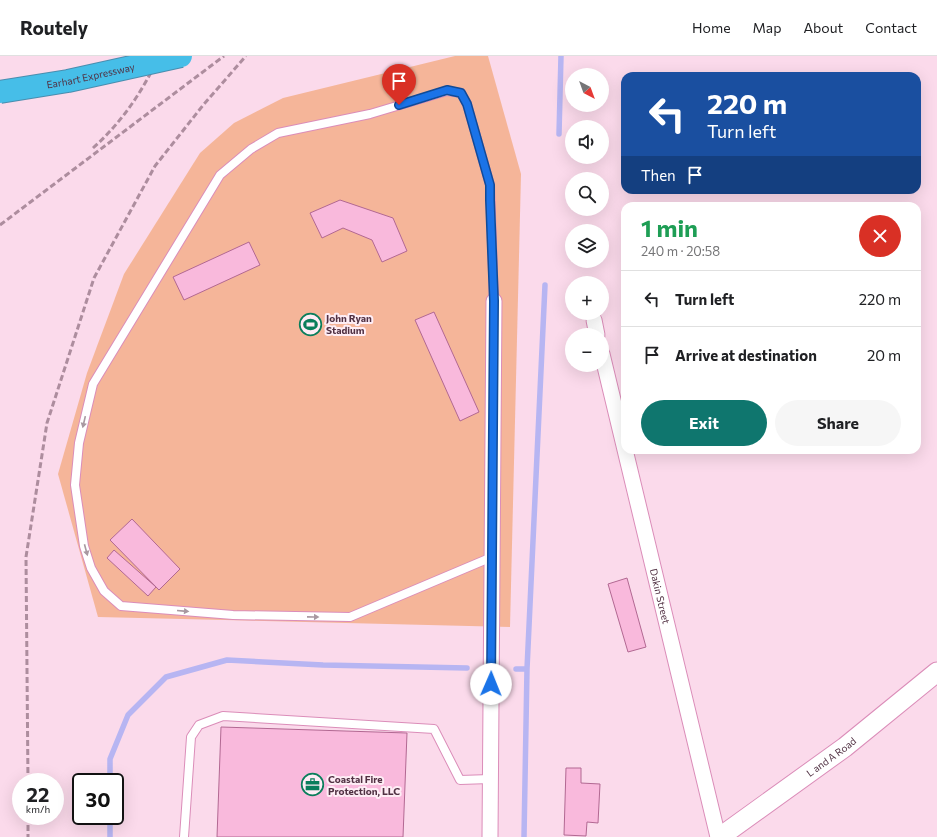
<!DOCTYPE html>
<html lang="en">
<head>
<meta charset="utf-8">
<style>
	body { margin:0; font-family:Commissioner,sans-serif; background:#f6f6f6; color:#202124; height:100vh; display:flex; flex-direction:column; font-size:15px; white-space:nowrap }
	* { box-sizing:border-box; margin:0 }
	p { font-size:13px; color:#757577 }
	.icon { flex:none; width:22px; height:22px; fill:none; stroke:currentColor; stroke-width:2; stroke-linecap:round; stroke-linejoin:round }
	.map { position:relative; flex:1; overflow:hidden }
	.panel { position:absolute; left:621px; top:146px; width:300px; height:252px; display:flex; flex-direction:column; background:#fff; border-radius:12px; box-shadow:0 4px 16px #0002 }
	.panel>* { flex:none }
	.hud { position:absolute; left:621px; top:16px; width:300px; height:122px; border-radius:12px; box-shadow:0 4px 16px #0002; background:#1a4fa0; color:#fff; overflow:hidden }
	.needle { width:26px; rotate:139deg }
	.controls { position:absolute; left:565px; top:12px; display:grid; gap:8px }
	.controls a { display:grid; place-items:center; width:44px; height:44px; border-radius:50%; background:#fff; box-shadow:0 4px 16px #0002; font-size:20px }
	.speed { position:absolute; left:12px; top:717px; display:flex; gap:8px; font-size:20px; font-weight:700; text-align:center }
	.speed>* { display:grid; place-content:center; width:52px; height:52px; border-radius:50%; background:#fff; box-shadow:0 4px 16px #0002; line-height:1 }
	.speed small { font-size:10px; font-weight:400 }
	.speed .limit { border:2px solid #111; border-radius:6px; background:#fff; color:#111 }
	.pin { position:absolute; display:grid; place-items:center; width:34px; height:34px; color:#fff; margin:-41px -17px; border-radius:50% 50% 50% 0; rotate:-45deg; box-shadow:0 0 4px #0007 }
	.pin .icon { rotate:45deg }
	.me { position:absolute; width:44px; margin:-22px; rotate:1deg; stroke-linejoin:round; filter:drop-shadow(0 0 3px #0008) }
	.turn { display:flex; align-items:center; gap:14px; height:84px; padding:0 20px; font-size:18px }
	.turn .icon { width:52px; height:52px; stroke-width:2.5 }
	.turn b { display:block; font-size:28px; line-height:34px }
	.then { display:flex; align-items:center; height:38px; padding:0 20px; background:#0003; gap:8px; font-size:15px }
	.round { display:grid; place-items:center; flex:none; width:42px; height:42px; border-radius:21px; background:#f6f6f6 }
	.headline { display:flex; align-items:center; justify-content:space-between; height:68px; padding:0 20px }
	h1 { font-size:24px; font-weight:700; line-height:30px; color:#1e9e55 }
	.primary-button { display:flex; gap:8px; margin-top:auto; padding:8px 20px }
	.primary-button a { flex:1; height:46px; border-radius:24px; background:#0f766e; color:#fff; font-size:16px; font-weight:700; line-height:46px; text-align:center }
	.primary-button a+a { background:#f6f6f6; color:#202124 }
	ul { padding:0; list-style:none }
	li { display:flex; align-items:center; gap:12px; height:56px; padding:0 20px; border-top:1px solid #e0e0e0 }
	li div { flex:1 }
	li b { display:block; font-size:15px }
	li em { font-style:normal }
	header { display:flex; align-items:center; gap:24px; box-sizing:border-box; height:56px; padding:0 20px; background:#fff; border-bottom:1px solid #e0e0e0 }
	header strong { font-size:19px }
	nav { display:flex; gap:22px; margin-inline-start:auto; font-size:14px }
	.map>svg:first-child { display:block }
	.green { fill:#f5b599 }
	.lines { fill:none; stroke-linecap:round; stroke-linejoin:round }
	.stream { stroke:#b7b5f2; stroke-width:5.5 }
	.building { fill:#f9b9dc; stroke:#b26892 }
	.service-casing { stroke:#db8db9; stroke-width:10 }
	.minor-casing { stroke:#db8db9; stroke-width:17 }
	.tertiary-casing { stroke:#db8db9; stroke-width:21 }
	.service { stroke:#fff; stroke-width:8 }
	.minor { stroke:#fff; stroke-width:15 }
	.tertiary { stroke:#fff; stroke-width:19 }
	.rail { stroke:#ad8d9e; stroke-width:3; stroke-dasharray:6 3; stroke-linecap:butt }
	.motorway-bridge-casing { stroke:#4a8dae; stroke-width:24; stroke-linecap:butt }
	.motorway-bridge { stroke:#46bee8; stroke-width:22 }
	.oneway { fill:#a898a1 }
	.route-casing { stroke:#114b97; stroke-width:10 }
	.route { stroke:#1a73e8; stroke-width:7 }
	.labels { text-anchor:middle; dominant-baseline:central; stroke-width:4; stroke-linejoin:round; paint-order:stroke }
	.street-label { font-size:10px; fill:#513143; stroke:#feedf5 }
	.poi-label { font-size:10px; font-weight:bold; fill:#513143; stroke:#feedf5; text-anchor:start }
</style>
</head>
<body>
<header>
<strong>Routely</strong>
<nav><a>Home</a><a>Map</a><a>About</a><a>Contact</a></nav>
</header>
<div class="map">
<svg width="937" height="781" viewBox="0 0 937 781">
	<rect width="100%" height="100%" fill="#fbdaeb"/>
	<path class="green" d="M455,0H488L521,118L510,571L98,561L58,418L87,317L124,218L200,97L234,67L283,42Z"/>
	<g class="lines">
		<path class="stream" d="M559,78L561,0
			M516,613H527
			M110,726V703L128,659L166,621L227,604L323,609L467,612
			M110,760V781
			M524,781L527,613L545,229"/>
	</g>
	<path class="building" d="M340,144L393,162L407,195L382,206L372,184L343,172L322,182L310,157Z
		M249,186L260,209L184,244L173,221Z
		M434,256L479,356L460,365L415,264Z
		M132,463L180,513L159,534L110,484Z
		M114,494L156,531L148,540L107,502Z
		M627,522L646,591L628,596L608,528Z
		M221,671L407,677L403,781H217Z
		M566,712H581V727L600,728L598,767L587,766L586,780L564,779Z"/>
	<g class="lines">
		<defs>
			<path id="service" d="M492,501L350,561L233,559L121,550L104,535L91,512L84,490L75,429L79,387L93,328L220,119L251,93L278,77L370,58L447,35L461,37L467,48L490,129L494,245
				M184,781L191,681L199,669L223,660L434,673L460,724L490,723"/>
			<g id="minor">
				<path d="M594,264L597,279"/>
				<path id="s1" d="M602,298L718,781"/>
				<path d="M490,781L494,245"/>
			</g>
			<g id="tertiary">
				<path id="s2" d="M720,781L845,691L937,616"/>
			</g>
		</defs>
		<use href="#service" class="service-casing"/>
		<use href="#minor" class="minor-casing"/>
		<use href="#tertiary" class="tertiary-casing"/>
		<use href="#service" class="service"/>
		<use href="#minor" class="minor"/>
		<use href="#tertiary" class="tertiary"/>
		<path class="rail" d="M93,92C122,66 143,35 159,0
			M0,169L224,0
			M28,726L26,501L47,367L94,222L155,110L204,48L246,0
			M28,760V781"/>
		<defs>
			<g id="motorway-bridge">
				<path id="s3" d="M0,36L68,25L181,0"/>
			</g>
		</defs>
		<use href="#motorway-bridge" class="motorway-bridge-casing"/>
		<use href="#motorway-bridge" class="motorway-bridge"/>
	</g>
	<defs><path id="oneway-solid" d="M-6-.8H1V-3.2L6.5 0L1 3.2V.8H-6Z"/></defs>
	<g class="oneway">
		<use href="#oneway-solid" transform="translate(84 366) rotate(103)"/>
		<use href="#oneway-solid" transform="translate(86 494) rotate(75)"/>
		<use href="#oneway-solid" transform="translate(183 555) rotate(5)"/>
		<use href="#oneway-solid" transform="translate(313 561) rotate(1)"/>
	</g>
	<g class="lines">
		<defs>
			<path id="route" d="M399,49L447,34L461,37L467,48L490,129V144L494,245L491,628"/>
		</defs>
		<use href="#route" class="route-casing"/>
		<use href="#route" class="route"/>
	</g>
	<defs>
		<symbol id="stadium-ring" viewBox="-11 -11 22 22"><circle r="9.5" fill="#feedf5" stroke="#0a7e5b" stroke-width="1.5"/><path d="M0-5a6.5 5 0 1 0 0 10a6.5 5 0 1 0 0-10ZM-3.5-1.8h7v3.6h-7Z" fill="#0a7e5b"/></symbol>
		<symbol id="office-ring" viewBox="-11 -11 22 22"><circle r="9.5" fill="#feedf5" stroke="#0a7e5b" stroke-width="1.5"/><path d="M-6-3h4V-5.5h4V-3h4V5H-6ZM-1-4.5V-3h2v-1.5ZM-6 0V1H6V0Z" fill="#0a7e5b"/></symbol>
	</defs>
	<g fill-rule="evenodd">
		<use href="#stadium-ring" x="298" y="256" width="25" height="25"/>
		<use href="#office-ring" x="300" y="716" width="25" height="25"/>
	</g>
	<g class="labels">
		<g class="street-label">
			<text stroke="none"><textPath href="#s3" startOffset="92">Earhart Expressway</textPath></text>
			<text stroke="none"><textPath href="#s1" startOffset="249">Dakin Street</textPath></text>
			<text stroke="none"><textPath href="#s2" startOffset="137">L and A Road</textPath></text>
		</g>
		<g class="poi-label">
			<text x="326" y="262">John Ryan<tspan x="326" dy="12">Stadium</tspan></text>
			<text x="328" y="723">Coastal Fire<tspan x="328" dy="12">Protection, LLC</tspan></text>
		</g>
	</g>
</svg>
<div class="controls">
<a><svg class="needle" viewBox="-14 -14 28 28"><path d="M0-13l5 13h-10z" fill="#e53935"/><path d="M0 13l5-13h-10z" fill="#757577"/></svg></a>
<a><svg class="icon" aria-label="sound" viewBox="0 0 24 24"><path d="M4 9h4l5-4v14l-5-4H4zM17 9q2 3 0 6"/></svg></a>
<a><svg class="icon" aria-label="search" viewBox="0 0 24 24"><circle cx="10" cy="10" r="6"/><path d="M15 15l6 6"/></svg></a>
<a><svg class="icon" aria-label="layers" viewBox="0 0 24 24"><path d="M12 4l9 5-9 5-9-5zM3 14l9 5 9-5"/></svg></a>
<a>+</a>
<a>−</a>
</div>
<div class="speed"><div>22<small>km/h</small></div><div class="limit">30</div></div>
<div class="pin" style="left:399px;top:49px;background:#d93025"><svg class="icon" aria-label="arrive" viewBox="0 0 24 24"><path d="M6 21V4h12l-3 4 3 4H6"/></svg></div>
<svg class="me" style="left:491px;top:628px" viewBox="-20 -20 40 40"><circle r="19" fill="#fff"/><path d="M0-13L10 11 0 6-10 11z" fill="#1a73e8"/></svg>
<div class="hud">
<div class="turn"><svg class="icon" aria-label="left" viewBox="0 0 24 24"><path d="M17 20v-9H6M10 6l-5 5 5 5"/></svg><div><b>220 m</b>Turn left</div></div>
<div class="then">Then<svg class="icon" aria-label="arrive" viewBox="0 0 24 24"><path d="M6 21V4h12l-3 4 3 4H6"/></svg></div>
</div>
<section class="panel">
<div class="headline"><div><h1>1 min</h1><p>240 m · 20:58</p></div><a class="round" style="background:#d93025;color:#fff"><svg class="icon" aria-label="close" viewBox="0 0 24 24"><path d="M6 6l12 12M18 6L6 18"/></svg></a></div>
<ul>
<li><svg class="icon" aria-label="left" viewBox="0 0 24 24"><path d="M17 20v-9H6M10 6l-5 5 5 5"/></svg><div><b>Turn left</b></div><em>220 m</em></li>
<li><svg class="icon" aria-label="arrive" viewBox="0 0 24 24"><path d="M6 21V4h12l-3 4 3 4H6"/></svg><div><b>Arrive at destination</b></div><em>20 m</em></li>
</ul>
<div class="primary-button"><a>Exit</a><a>Share</a></div>
</section>
</div>
</body>
</html>
